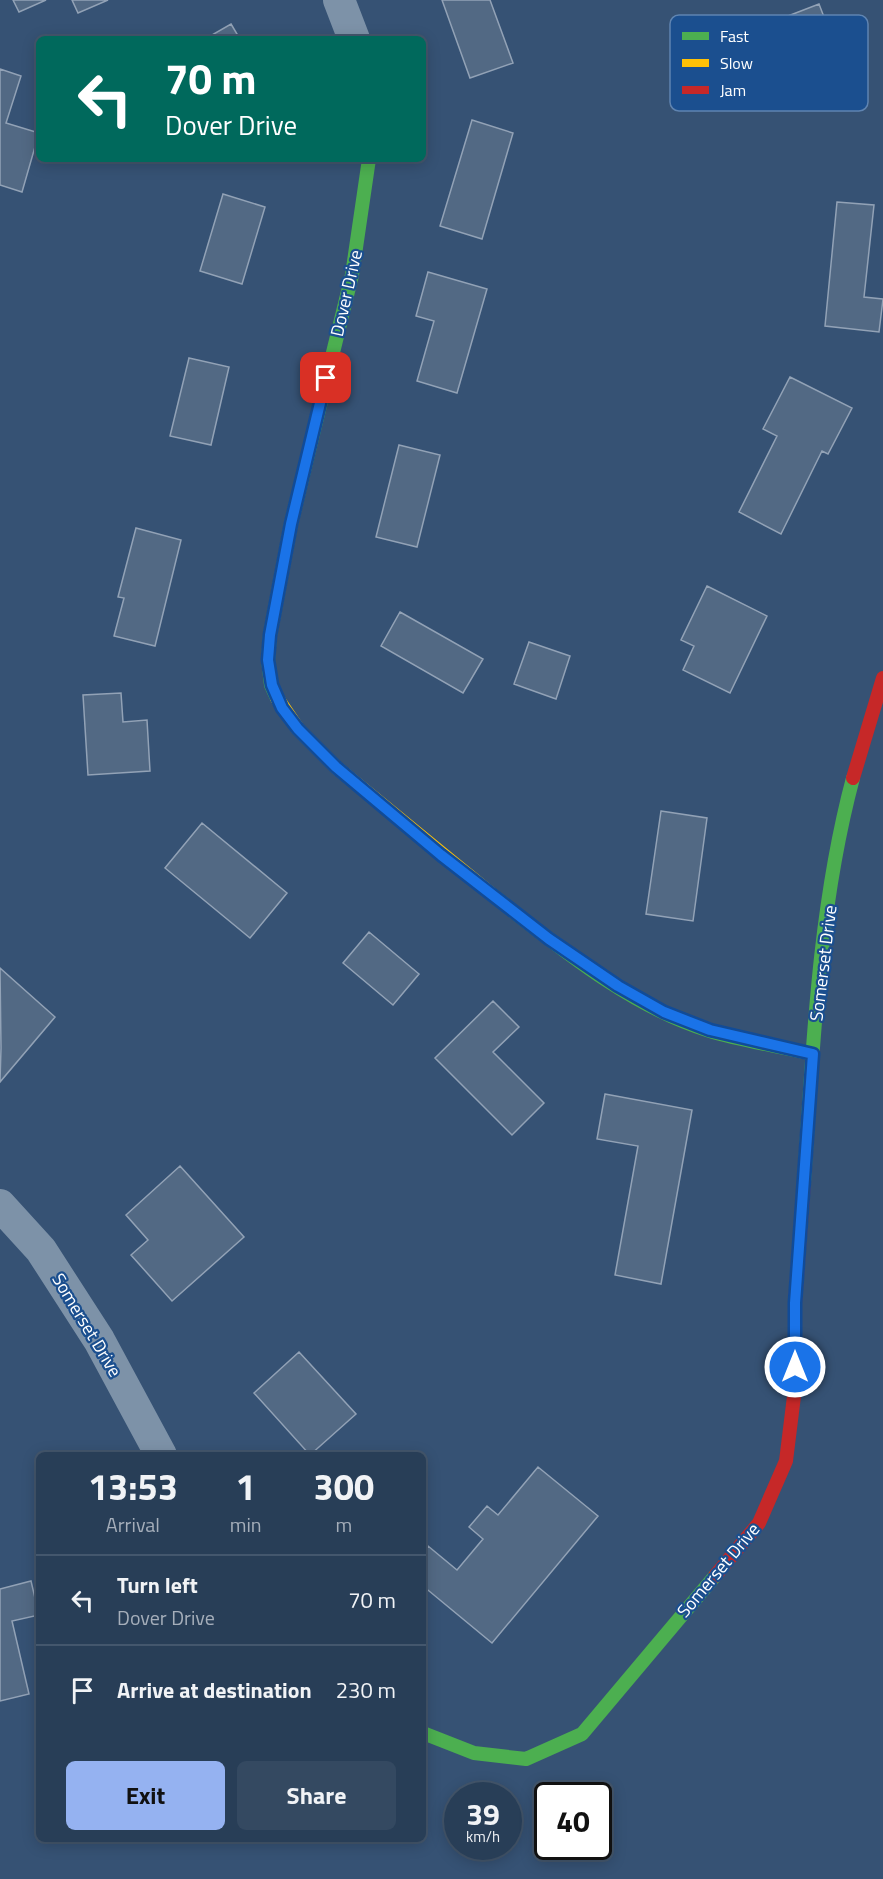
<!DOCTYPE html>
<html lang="en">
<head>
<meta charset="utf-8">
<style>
	body { margin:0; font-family:"Titillium Web",sans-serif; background:#344961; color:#f1f3f6; height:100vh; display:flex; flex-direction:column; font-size:22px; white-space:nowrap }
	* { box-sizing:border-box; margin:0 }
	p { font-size:20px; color:#a5aeba }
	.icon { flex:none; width:33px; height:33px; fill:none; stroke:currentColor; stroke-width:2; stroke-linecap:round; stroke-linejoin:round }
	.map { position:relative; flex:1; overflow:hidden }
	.side { position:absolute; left:36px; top:1452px; width:390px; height:390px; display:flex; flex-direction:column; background:#283e57; border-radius:9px; box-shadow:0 3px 15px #0003,0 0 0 2px #44576d }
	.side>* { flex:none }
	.top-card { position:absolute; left:36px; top:36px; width:390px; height:126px; border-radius:9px; box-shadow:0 3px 15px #0003,0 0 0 2px #44576d; background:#00695c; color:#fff; overflow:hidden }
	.speed { position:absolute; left:444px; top:1782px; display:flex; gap:12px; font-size:30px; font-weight:700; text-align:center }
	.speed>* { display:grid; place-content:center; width:78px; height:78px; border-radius:50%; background:#283e57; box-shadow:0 3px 15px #0003,0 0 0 2px #44576d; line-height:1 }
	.speed small { font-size:15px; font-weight:400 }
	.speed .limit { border:3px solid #111; border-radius:9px; background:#fff; color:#111 }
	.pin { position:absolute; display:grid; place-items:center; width:51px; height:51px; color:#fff; margin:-26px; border-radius:12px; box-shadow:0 3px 9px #0006 }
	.me { position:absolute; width:66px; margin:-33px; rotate:0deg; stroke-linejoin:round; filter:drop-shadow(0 0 4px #0008) }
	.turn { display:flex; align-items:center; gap:21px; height:126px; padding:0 30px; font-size:27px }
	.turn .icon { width:78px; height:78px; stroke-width:2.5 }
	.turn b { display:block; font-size:42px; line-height:51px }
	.eta { display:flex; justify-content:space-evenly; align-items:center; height:102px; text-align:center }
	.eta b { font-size:36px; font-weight:700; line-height:42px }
	.action { display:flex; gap:12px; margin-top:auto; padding:12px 30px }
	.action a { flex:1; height:69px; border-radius:9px; background:#95b2f1; color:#111; font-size:24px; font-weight:700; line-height:69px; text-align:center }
	.action a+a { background:#344961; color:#f1f3f6 }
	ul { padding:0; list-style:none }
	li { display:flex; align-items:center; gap:18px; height:90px; padding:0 30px; border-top:2px solid #44576d }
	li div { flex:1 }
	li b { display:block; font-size:22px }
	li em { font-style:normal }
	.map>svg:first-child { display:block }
	.building { fill:#526984; stroke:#92a2b6; stroke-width:1.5 }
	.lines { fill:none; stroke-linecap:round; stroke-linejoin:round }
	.street { stroke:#7d92a8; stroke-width:32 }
	.fast { stroke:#4caf50; stroke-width:14 }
	.slow { stroke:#ffc107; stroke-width:14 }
	.jam { stroke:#c62828; stroke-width:14 }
	.route-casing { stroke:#114b97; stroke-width:15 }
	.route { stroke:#1a73e8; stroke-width:10 }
	.labels { text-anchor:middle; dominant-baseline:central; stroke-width:4.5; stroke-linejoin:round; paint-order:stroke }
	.street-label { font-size:18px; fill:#fff; stroke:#1b4f8f }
	.key { fill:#1b4f8f; stroke:#5f84b1; stroke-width:1.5 }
	.key-label { font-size:16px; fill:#fff }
</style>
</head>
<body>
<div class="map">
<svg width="883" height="1879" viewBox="0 0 883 1879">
	<rect width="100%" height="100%" fill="#365274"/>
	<path class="building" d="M13,0H46L19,12Z
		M72,0H108L78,13Z
		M442,0H490L513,63L470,78Z
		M819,4L851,87L807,104L796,77L774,85L761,51L783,42L775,21Z
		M231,24L240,39H205Z
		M0,69L21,76L6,123L39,133L22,192L0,185Z
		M472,120L513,133L482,239L440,226Z
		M223,194L265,207L242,284L200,271Z
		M837,202L874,205L864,297L883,299L879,332L825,326Z
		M428,272L487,289L457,393L417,381L434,321L416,316Z
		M189,358L229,367L211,445L170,436Z
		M790,377L852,408L828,454L822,451L781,534L739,512L777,436L763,429Z
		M399,445L440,455L417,547L376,537Z
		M136,528L181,540L155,646L114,636L124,598L118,597Z
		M707,586L767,616L730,693L683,670L694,646L681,640Z
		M400,612L483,659L463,693L381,646Z
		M529,642L570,656L556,699L514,684Z
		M121,693L123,722L147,720L150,771L88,775L83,695Z
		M661,811L707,818L693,921L646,914Z
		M202,823L287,893L250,938L165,868Z
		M369,932L419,974L393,1005L343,963Z
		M0,968L55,1017L0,1082L1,1048Z
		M493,1001L519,1027L493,1052L544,1103L512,1135L435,1058Z
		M605,1094L692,1110L661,1284L615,1275L638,1146L597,1139Z
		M180,1166L244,1237L172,1301L131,1255L148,1240L126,1215Z
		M299,1352L356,1414L310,1455L254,1393Z
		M538,1467L598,1516L492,1643L423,1586V1552L428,1546L457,1570L483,1539L469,1527L487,1506L498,1515Z
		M31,1581L39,1615L12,1621L29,1694L0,1701V1589Z"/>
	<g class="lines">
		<path class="street" d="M339,0L354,39
			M0,1205L41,1250L99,1340L161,1455"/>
		<path class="fast" d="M277,698L271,685L268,660L270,635L291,524L352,275L369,159
			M490,893C557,945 628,1006 710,1031C743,1041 779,1046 813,1054
			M804,1182C813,1048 818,909 853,778
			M423,1733L474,1753L526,1759L582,1734L715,1576"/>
		<path class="slow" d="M277,698L298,729L336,767L490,893"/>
		<path class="jam" d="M853,778L883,678
			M715,1576L759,1523L786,1461L795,1388V1303L804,1182"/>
	</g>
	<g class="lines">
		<defs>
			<path id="route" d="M326,378L291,524L270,635L268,660L272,685L282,708L298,729L336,767L441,855L549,939L618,986L664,1012L710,1030L813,1054L795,1303V1367"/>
		</defs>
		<use href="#route" class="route-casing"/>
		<use href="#route" class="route"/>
	</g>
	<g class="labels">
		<g class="street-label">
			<text transform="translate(346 293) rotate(-77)">Dover Drive</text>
			<text transform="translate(823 963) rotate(-83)">Somerset Drive</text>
			<text transform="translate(87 1325) rotate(59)">Somerset Drive</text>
			<text transform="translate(718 1570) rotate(-50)">Somerset Drive</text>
		</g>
	</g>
	<rect x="670" y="15" width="198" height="96" rx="9" class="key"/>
	<rect x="682" y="32" width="27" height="8" fill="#4caf50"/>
	<rect x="682" y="59" width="27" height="8" fill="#ffc107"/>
	<rect x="682" y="86" width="27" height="8" fill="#c62828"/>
	<g class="key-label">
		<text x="720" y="42">Fast</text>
		<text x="720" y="69">Slow</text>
		<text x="720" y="96">Jam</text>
	</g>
</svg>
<div class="speed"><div>39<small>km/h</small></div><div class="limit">40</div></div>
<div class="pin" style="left:326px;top:378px;background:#d93025"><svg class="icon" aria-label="arrive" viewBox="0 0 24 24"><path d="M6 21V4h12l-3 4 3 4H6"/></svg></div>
<svg class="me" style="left:795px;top:1367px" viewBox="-20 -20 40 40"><circle r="17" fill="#1a73e8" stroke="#fff" stroke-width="3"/><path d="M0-11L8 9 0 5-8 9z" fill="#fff"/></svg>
<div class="top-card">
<div class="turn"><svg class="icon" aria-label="left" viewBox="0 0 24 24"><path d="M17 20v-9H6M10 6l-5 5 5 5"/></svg><div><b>70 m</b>Dover Drive</div></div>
</div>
<section class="side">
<div class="eta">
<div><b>13:53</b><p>Arrival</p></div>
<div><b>1</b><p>min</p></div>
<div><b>300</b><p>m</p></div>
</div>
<ul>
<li><svg class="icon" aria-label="left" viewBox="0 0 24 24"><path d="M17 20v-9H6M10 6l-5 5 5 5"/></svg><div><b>Turn left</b><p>Dover Drive</p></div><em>70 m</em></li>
<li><svg class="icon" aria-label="arrive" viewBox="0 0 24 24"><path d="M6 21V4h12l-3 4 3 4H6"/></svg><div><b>Arrive at destination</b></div><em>230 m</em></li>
</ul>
<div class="action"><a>Exit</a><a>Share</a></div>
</section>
</div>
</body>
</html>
